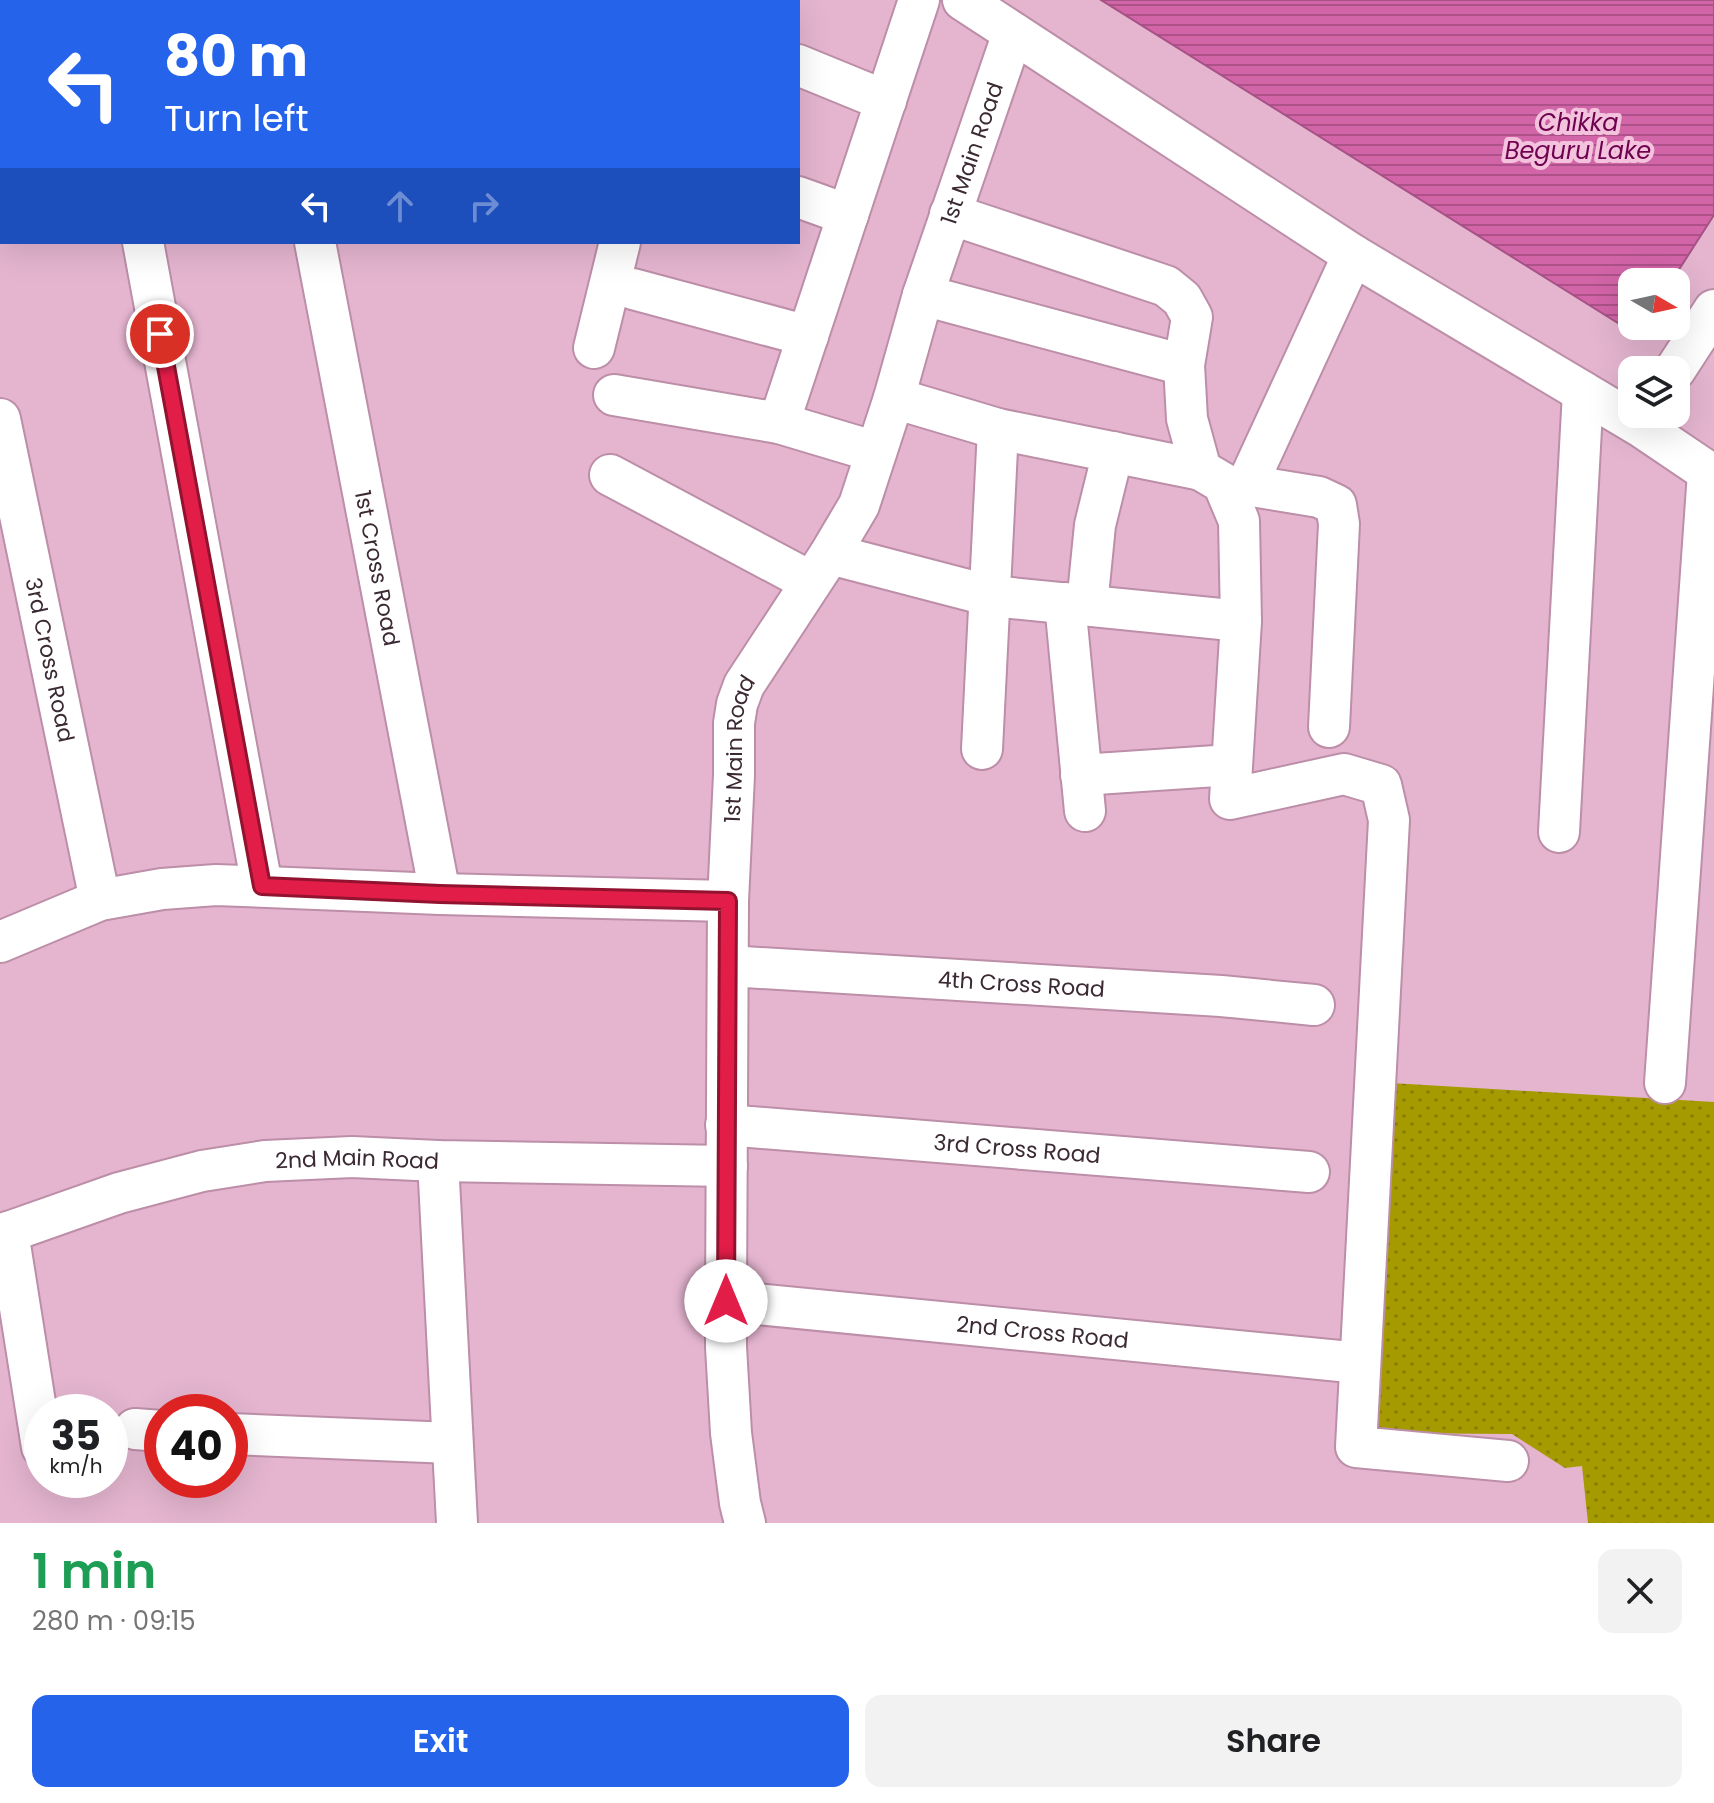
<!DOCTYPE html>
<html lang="en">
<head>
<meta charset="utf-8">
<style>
	body { margin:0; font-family:Poppins,sans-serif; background:#f2f2f2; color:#202124; height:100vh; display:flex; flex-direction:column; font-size:30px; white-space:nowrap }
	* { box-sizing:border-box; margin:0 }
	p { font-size:26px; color:#757577 }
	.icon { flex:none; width:44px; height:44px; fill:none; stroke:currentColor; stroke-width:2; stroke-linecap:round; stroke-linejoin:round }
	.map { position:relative; height:1523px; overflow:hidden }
	.details { display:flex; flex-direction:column; background:#fff; flex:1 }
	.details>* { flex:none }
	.banner { position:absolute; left:0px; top:0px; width:800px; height:244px; box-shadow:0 8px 32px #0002; background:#2563eb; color:#fff; overflow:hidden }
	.needle { width:52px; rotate:99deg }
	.fabs { position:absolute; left:1618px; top:268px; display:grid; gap:16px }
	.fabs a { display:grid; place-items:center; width:72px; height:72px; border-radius:16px; background:#fff; box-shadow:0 8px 32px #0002; font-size:40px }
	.speed { position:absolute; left:24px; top:1394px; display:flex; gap:16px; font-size:40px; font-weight:700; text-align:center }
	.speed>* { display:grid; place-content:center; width:104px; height:104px; border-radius:50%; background:#fff; box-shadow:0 8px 32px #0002; line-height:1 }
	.speed small { font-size:20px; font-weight:400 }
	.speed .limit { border:12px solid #d22; background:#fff; color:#111 }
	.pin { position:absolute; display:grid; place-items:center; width:68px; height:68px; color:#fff; margin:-34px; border:4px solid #fff; border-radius:50%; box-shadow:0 2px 8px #0007 }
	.me { position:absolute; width:88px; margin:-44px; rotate:0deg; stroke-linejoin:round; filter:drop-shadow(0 0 6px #0008) }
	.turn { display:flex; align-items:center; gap:28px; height:168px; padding:0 32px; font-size:36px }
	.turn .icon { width:104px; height:104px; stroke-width:2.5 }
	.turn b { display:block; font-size:56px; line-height:68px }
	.lanes { display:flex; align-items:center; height:76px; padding:0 32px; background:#0003; justify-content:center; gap:40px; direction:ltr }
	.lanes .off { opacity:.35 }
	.round { display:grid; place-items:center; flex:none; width:84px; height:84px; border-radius:16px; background:#f2f2f2 }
	.summary { display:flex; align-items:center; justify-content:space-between; height:136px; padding:0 32px }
	h1 { font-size:48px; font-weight:600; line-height:60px; color:#1e9e55 }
	.action { display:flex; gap:16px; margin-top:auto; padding:16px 32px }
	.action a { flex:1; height:92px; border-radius:16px; background:#2563eb; color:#fff; font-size:32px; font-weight:600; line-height:92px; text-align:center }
	.action a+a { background:#f2f2f2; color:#202124 }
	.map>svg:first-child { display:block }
	.grass { fill:url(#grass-dots) }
	.water { fill:url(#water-rules); stroke:#a55285; stroke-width:2 }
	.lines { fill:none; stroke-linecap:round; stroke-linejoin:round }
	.minor-casing { stroke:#bc8ea7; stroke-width:44 }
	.minor { stroke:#fff; stroke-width:40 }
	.route-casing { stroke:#92132f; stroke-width:20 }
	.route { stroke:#e11d48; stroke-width:14 }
	.labels { text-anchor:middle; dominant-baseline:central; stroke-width:8; stroke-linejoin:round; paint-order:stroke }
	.street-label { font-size:22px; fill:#3b2933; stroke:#f3c2dd }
	.water-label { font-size:24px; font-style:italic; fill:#6e024f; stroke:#f3c2dd }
</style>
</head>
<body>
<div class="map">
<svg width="1714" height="1523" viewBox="0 0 1714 1523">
	<defs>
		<pattern id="grass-dots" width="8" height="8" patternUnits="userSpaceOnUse" patternTransform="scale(2)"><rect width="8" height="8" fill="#a59a00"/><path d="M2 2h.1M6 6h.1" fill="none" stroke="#887e03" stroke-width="1.8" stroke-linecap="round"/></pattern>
		<pattern id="water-rules" width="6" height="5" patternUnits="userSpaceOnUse" patternTransform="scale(2)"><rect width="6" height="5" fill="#d264a8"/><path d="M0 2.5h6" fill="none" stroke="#ac5289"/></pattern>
	</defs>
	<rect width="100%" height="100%" fill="#e5b5d0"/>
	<path class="grass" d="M1391,1083L1714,1102V1523H1588L1582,1466L1565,1468L1512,1434L1376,1433Z"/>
	<path class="water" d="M1101,0H1714V215L1671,282H1632V326H1643L1637,335Z"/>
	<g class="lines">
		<defs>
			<g id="minor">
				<path d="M97,0L98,2"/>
				<path d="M269,0L270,2"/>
				<path d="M320,0V2"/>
				<path d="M963,0L1353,255L1640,426L1714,476"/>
				<path d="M549,2V0"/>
				<path d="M678,2L679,0"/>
				<path d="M798,65L886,101"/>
				<path d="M798,197L848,215"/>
				<path d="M950,214L1166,286L1182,299L1192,317L1184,365L1187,419L1201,470L1223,483L1239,521L1241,621L1230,799L1344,774L1381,785L1389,820L1356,1447L1508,1461"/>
				<path d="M143,242L262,886"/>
				<path id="s1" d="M315,242L440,894"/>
				<path d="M633,289L808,336"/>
				<path d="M923,295L1184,365"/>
				<path d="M594,348L620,242"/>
				<path d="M1675,370L1714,310"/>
				<path d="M614,395L779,423L876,452"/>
				<path d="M894,398L998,429L1201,470"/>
				<path id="s2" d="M0,419L100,900"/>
				<path d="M779,423L919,0"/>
				<path d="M610,475L811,582"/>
				<path d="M830,554L991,596L1241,621"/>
				<path d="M1065,603L1085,811"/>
				<path d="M1087,605L1095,525L1113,452"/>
				<path d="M1329,727L1339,524L1336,505L1319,497L1258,487L1252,474L1353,255"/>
				<path d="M982,749L998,429"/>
				<path d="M1081,775L1231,765"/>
				<path d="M1559,832L1583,392"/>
				<path d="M0,942L100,900L162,889L216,885L440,894L728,901"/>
				<path id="s3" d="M728,966L1221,996L1314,1005"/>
				<path d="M1665,1083L1708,473"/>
				<path id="s4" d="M726,1125L1309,1172"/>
				<path d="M438,1161L457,1523"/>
				<path d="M8,1232L42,1447"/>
				<path id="s5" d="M0,1235L119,1193L202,1171L265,1161L352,1157L438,1161L727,1166"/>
				<path id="s6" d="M726,1301L1360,1363"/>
				<path d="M135,1429L162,1431"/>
				<path d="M230,1434L452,1443"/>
				<path id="s7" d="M745,1523L740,1503L731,1433L726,1347V1301L728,901L734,775V723L737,704L744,685L830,554L859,505L894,398L923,295L1013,33"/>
			</g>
		</defs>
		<use href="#minor" class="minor-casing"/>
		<use href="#minor" class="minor"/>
	</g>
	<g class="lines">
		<defs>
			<path id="route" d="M160,334L262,886L440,894L728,901L726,1301"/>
		</defs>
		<use href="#route" class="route-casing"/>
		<use href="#route" class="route"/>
	</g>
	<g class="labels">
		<g class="street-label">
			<text stroke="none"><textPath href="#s7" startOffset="1424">1st Main Road</textPath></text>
			<text stroke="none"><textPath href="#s1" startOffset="332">1st Cross Road</textPath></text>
			<text stroke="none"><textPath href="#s2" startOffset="246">3rd Cross Road</textPath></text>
			<text stroke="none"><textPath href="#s7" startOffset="776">1st Main Road</textPath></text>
			<text stroke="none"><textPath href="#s3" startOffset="294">4th Cross Road</textPath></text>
			<text stroke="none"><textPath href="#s4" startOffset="292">3rd Cross Road</textPath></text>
			<text stroke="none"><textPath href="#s5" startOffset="368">2nd Main Road</textPath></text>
			<text stroke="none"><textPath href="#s6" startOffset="318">2nd Cross Road</textPath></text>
		</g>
		<g class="water-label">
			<text x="1578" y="122">Chikka<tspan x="1578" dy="28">Beguru Lake</tspan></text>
		</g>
	</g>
</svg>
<div class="fabs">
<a><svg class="needle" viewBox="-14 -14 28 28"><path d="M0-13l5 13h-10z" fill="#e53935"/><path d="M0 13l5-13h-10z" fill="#757577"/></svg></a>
<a><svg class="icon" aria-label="layers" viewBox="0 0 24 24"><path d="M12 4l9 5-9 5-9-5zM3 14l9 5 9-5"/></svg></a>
</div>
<div class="speed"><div>35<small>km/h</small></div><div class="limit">40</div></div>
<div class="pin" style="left:160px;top:334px;background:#d93025"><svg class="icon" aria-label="arrive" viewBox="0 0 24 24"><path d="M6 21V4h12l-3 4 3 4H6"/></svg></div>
<svg class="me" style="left:726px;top:1301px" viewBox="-20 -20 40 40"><circle r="19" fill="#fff"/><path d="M0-13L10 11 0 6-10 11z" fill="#e11d48"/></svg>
<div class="banner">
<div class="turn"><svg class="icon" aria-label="left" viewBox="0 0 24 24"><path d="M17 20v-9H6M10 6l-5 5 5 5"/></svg><div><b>80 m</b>Turn left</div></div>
<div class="lanes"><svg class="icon" aria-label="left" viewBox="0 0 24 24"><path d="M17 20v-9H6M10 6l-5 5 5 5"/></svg><svg class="icon off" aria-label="ahead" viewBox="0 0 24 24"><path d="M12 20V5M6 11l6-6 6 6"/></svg><svg class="icon off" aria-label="right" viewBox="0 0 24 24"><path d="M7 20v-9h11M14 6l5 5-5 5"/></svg></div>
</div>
</div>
<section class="details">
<div class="summary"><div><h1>1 min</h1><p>280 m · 09:15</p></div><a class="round"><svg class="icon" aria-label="close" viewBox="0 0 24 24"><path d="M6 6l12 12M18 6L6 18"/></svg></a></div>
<div class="action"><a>Exit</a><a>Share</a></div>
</section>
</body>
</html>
